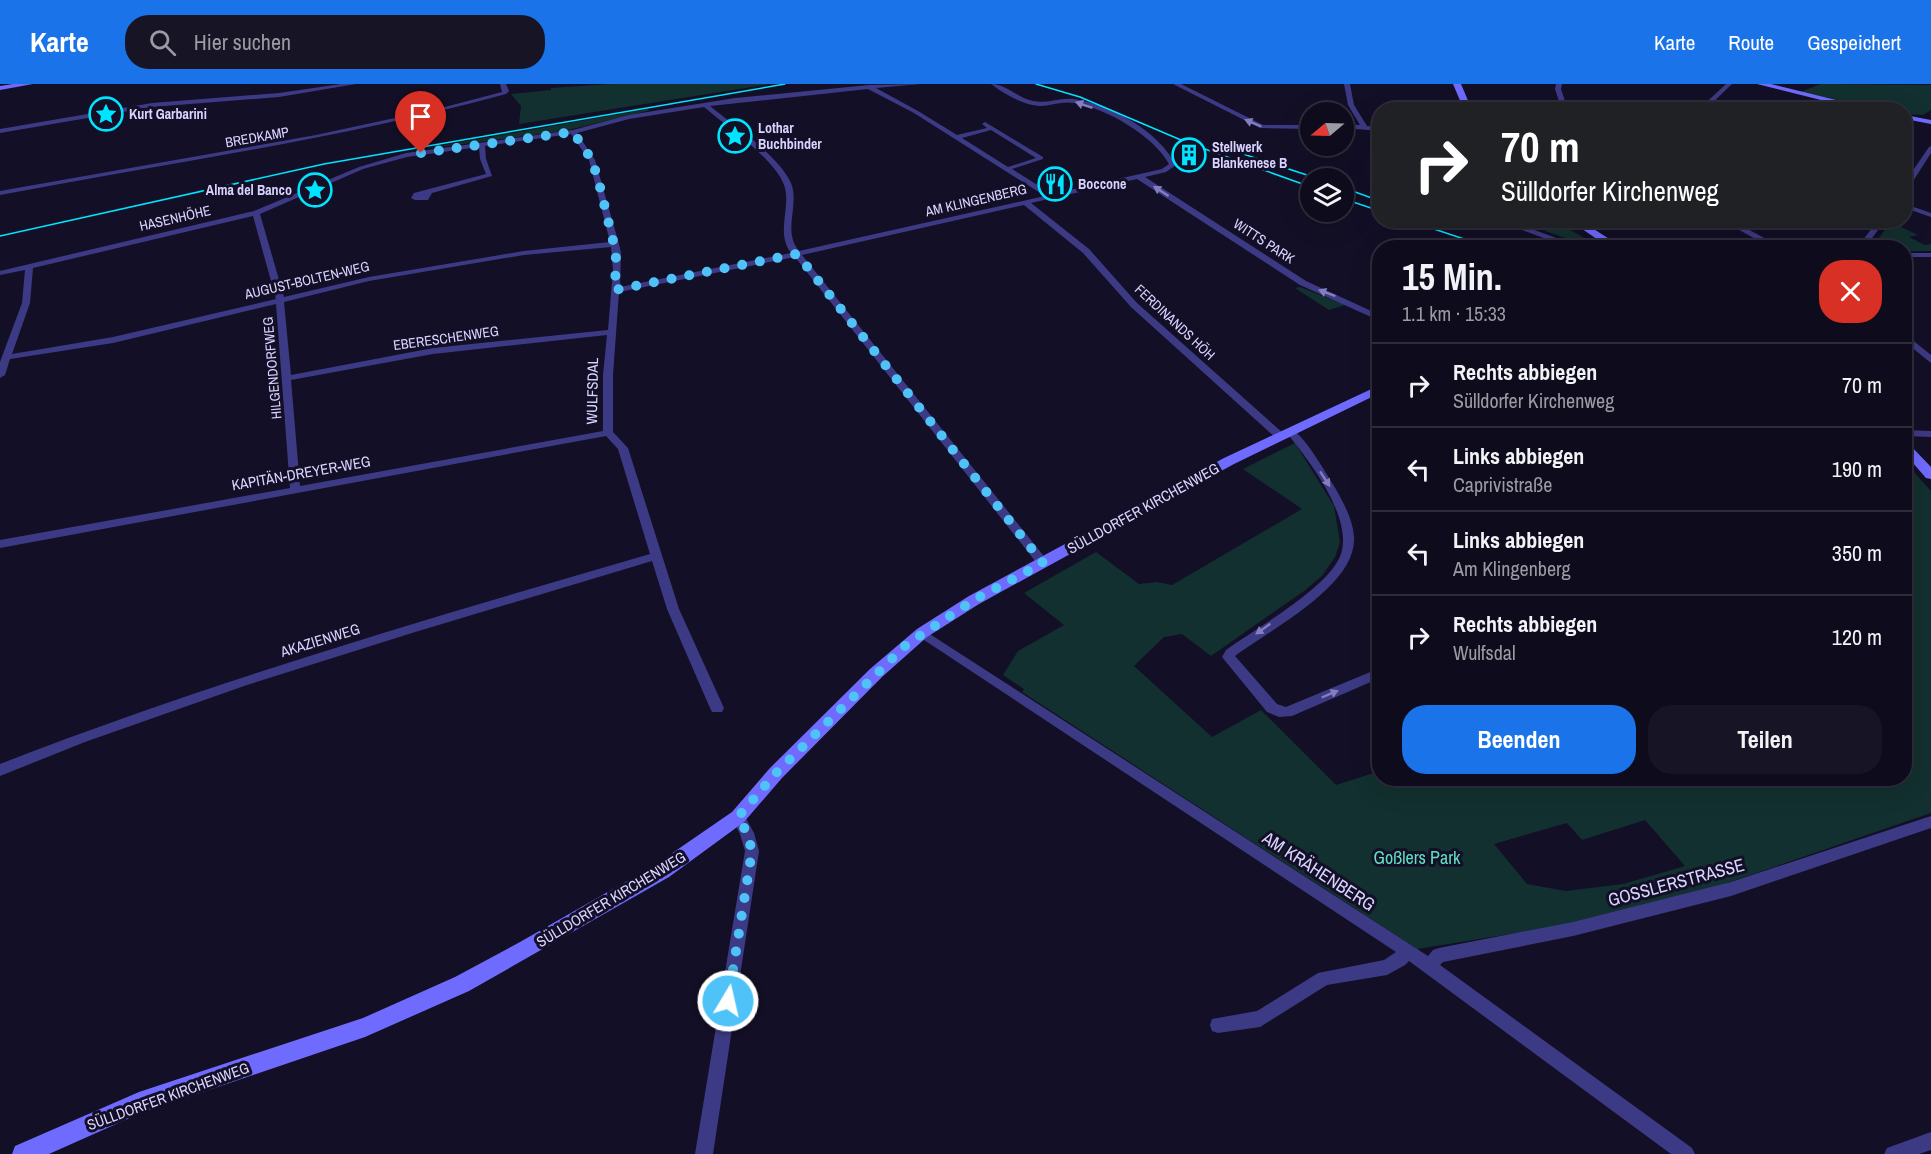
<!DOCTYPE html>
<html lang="de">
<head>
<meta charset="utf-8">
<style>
	body { margin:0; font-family:"Archivo Narrow",sans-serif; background:#171425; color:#f1f3f6; height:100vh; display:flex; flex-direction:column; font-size:22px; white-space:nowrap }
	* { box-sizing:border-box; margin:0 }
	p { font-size:20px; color:#9b9ba3 }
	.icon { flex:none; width:33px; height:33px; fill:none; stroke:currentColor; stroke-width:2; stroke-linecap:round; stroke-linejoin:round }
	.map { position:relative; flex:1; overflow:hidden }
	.panel { position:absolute; left:1372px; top:156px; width:540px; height:546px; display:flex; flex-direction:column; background:#0e0b1c; border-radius:24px; box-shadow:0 6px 24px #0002,0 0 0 2px #2e2b3b }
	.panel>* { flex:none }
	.top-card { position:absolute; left:1372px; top:18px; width:540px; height:126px; border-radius:24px; box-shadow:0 6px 24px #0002,0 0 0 2px #2e2b3b; background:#202124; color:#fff; overflow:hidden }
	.needle { width:39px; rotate:251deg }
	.buttons { position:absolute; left:1300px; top:18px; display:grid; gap:12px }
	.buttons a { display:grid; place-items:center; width:54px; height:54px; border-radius:50%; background:#0e0b1c; box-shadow:0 6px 24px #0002,0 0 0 2px #2e2b3b; font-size:30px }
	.pin { position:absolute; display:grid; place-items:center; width:51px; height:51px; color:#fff; margin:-62px -26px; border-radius:50% 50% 50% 0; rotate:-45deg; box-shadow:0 0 6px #0007 }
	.pin .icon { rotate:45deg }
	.me { position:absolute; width:66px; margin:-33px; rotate:9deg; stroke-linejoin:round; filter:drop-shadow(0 0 4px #0008) }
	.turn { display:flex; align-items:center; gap:21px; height:126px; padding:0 30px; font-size:27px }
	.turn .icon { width:78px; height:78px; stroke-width:2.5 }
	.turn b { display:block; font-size:42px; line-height:51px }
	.round { display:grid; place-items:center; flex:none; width:63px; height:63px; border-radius:24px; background:#171425 }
	.head { display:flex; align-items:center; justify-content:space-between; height:102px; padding:0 30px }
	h1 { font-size:36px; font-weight:700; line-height:45px }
	.cta { display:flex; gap:12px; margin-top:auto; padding:12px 30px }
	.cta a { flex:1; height:69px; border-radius:24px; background:#1a73e8; color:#fff; font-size:24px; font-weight:700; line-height:69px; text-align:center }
	.cta a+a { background:#171425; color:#f1f3f6 }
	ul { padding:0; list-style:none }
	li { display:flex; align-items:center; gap:18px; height:84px; padding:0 30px; border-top:2px solid #2e2b3b }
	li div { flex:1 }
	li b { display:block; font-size:22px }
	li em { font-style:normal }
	header { display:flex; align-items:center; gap:36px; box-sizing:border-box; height:84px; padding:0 30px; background:#1a73e8; color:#fff }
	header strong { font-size:28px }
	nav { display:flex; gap:33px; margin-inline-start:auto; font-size:21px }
	.search { width:420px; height:54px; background:#171425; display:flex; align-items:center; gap:15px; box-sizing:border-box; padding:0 21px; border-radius:24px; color:#9b9ba3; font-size:22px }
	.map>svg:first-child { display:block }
	.green { fill:#12302f; fill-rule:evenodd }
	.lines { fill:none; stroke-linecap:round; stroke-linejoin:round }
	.street { fill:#3d3a85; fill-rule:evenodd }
	.secondary { fill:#6f6bff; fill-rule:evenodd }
	.tram { stroke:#00e5ff; stroke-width:1.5 }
	.oneway { fill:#837fbc }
	.route { stroke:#4fc3f7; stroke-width:10; stroke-dasharray:0 18 }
	.labels { text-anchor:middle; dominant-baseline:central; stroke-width:6; stroke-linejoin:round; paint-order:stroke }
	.far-poi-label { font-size:14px; font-weight:bold; fill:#d9d4ff; stroke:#130f26; text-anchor:start }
	.far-street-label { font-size:14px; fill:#d9d4ff; stroke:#130f26 }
	.street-label { font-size:15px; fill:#d9d4ff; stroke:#130f26 }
	.near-park-label { font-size:18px; fill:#5fe0c0; stroke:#130f26 }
	.near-street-label { font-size:18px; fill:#d9d4ff; stroke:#130f26 }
</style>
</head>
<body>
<header>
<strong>Karte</strong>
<div class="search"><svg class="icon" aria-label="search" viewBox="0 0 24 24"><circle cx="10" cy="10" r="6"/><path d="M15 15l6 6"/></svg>Hier suchen</div>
<nav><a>Karte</a><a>Route</a><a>Gespeichert</a></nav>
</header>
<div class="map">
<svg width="1931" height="1070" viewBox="0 0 1931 1070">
	<rect width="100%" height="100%" fill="#130f26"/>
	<path class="green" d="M610,0H771L519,40L521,22L511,10L551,6V4Z
		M1821,0L1931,1V26L1923,31L1905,30V26L1881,25L1800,8Z
		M648,25V27L564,47L423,65Z
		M1546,137H1556L1589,157L1583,160L1545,147L1548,144L1544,142L1540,144L1541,146L1535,144Z
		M1888,142H1899L1918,151L1909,153L1925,161L1931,160V167H1905V164L1872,163Z
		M1300,203L1345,221L1329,226L1295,204Z
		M1295,359L1334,422L1340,458L1335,473L1322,492L1304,507L1211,572L1182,550L1164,553L1134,582L1212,653L1261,626L1336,701L1380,687V694H1905V378L1931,407V729L1640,829L1417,865L1022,608L1024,605L1003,591L1018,567L1064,541L1024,509L1096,468L1139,500L1157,498L1172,501L1302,425L1243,385ZM1645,736L1685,782L1623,800L1566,807L1527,800L1494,760L1567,739L1582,756Z"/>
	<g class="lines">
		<path class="street" d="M341,0H356L279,13L152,23L0,49V45L152,19L279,9Z
			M500,0H506L509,7L506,10C340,55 169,79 0,111V107L316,51L441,24L502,8Z
			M921,0L876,4L918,27L957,51L987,44L982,40L985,38L1043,73V75L1012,85L1052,110L1162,85L1169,80C1154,52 1106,24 1074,19C1063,17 1052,21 1042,22C1025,22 1004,10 991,0C1006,0 1018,14 1033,17C1047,20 1061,13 1074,15C1112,21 1158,47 1176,81L1166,88L1145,93L1306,197L1380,231V237L1300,201L1137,95L1031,119L1089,165L1137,219L1284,350V354H1276L1131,223L1083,169L1024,121L802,171L1047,476L1049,479L1047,482H1039L795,173L619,208L613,291V348L628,364L679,525L724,624L722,628H712L710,624L667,525L652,477L412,549L247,601L85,658L0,692V680C213,597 431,534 650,470L618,365L606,352L0,464V456L290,404L276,220L113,259L10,275L5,291L0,294V278L22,219L25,186L0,191V187L254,127L359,83L406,69L573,46L629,31L735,14L869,1ZM868,5L914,29L1045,112L799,167C782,147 800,121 791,99C779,72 733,41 710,22ZM704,23C725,41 775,75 784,101C792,123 775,148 791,169L620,203L621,169L619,160L595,76L577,49L629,35ZM991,46L1036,74L1008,83L962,54ZM571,50L589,76L610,158L524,167L369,193L284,213L260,130L363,85L407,73L479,63L480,75L486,90L414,109L411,114L415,116H428L432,109L492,92L486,75L485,62ZM253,132L276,215L113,253L12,270L30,219L33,184ZM611,163L613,186L608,246L433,264L291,291L284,218L369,197L524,171ZM607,251L603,291V347L300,402L291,296L433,270Z
			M1173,0H1181L1263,41H1311V45L1260,44Z
			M1344,0H1350L1354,21L1367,42L1380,43V47L1344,44V40L1360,41L1348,21Z
			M1556,0H1562L1561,5L1568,26H1562L1555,5Z
			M1726,0H1732L1705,26H1698Z
			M1931,62V69L1908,105H1905V98L1929,63Z
			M1905,120L1931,129V133L1905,124Z
			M1495,136H1507L1584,164H1571Z
			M1721,136H1731L1783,164H1772Z
			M1878,136H1885L1865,164H1857Z
			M1905,169H1931V173H1905Z
			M1905,250L1931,271V279L1905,258Z
			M1291,345L1294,346C1311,362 1322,383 1334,402C1343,418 1353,435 1354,453C1357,502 1269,546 1235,572L1277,620L1286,623L1380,584V594L1292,632L1279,633L1267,628L1222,573L1226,566C1255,545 1330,503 1341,470C1353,432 1308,375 1286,348Z
			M1905,346L1931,347V353L1905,352Z
			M922,545L1428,872L1433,866L1439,864L1573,838L1731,798L1931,732V744L1731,812L1573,852L1443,878L1440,881L1692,1064L1695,1070H1671L1409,877L1405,881L1387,891L1327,901L1260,943L1218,949L1212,947L1210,941L1212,935L1257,927L1318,889L1384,876L1396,868L918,552L916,549L918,546Z
			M738,727L743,729L754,749L759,767L713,1070H695L745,767L740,750L731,733L733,729Z
			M1931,1048V1066L1919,1070H1884L1887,1064Z"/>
		<path class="secondary" d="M13,0H33L0,6V2Z
			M1453,0H1461L1472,26H1464Z
			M1757,0H1771L1877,26H1861Z
			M1905,31L1931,36V40L1905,35Z
			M1569,136H1580L1623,164H1610Z
			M1380,301V309L1234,380L979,520L927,553L882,593L782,694L744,738L669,793L469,907L365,953L141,1029L49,1070H12L15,1062L139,1008L363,934L455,893L520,858L655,781L732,728L770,684L870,585L917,545L969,512L1224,374Z
			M1905,359L1909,360L1931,383V395L1926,394L1905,370Z"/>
		<path class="tram" d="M1036,0L1080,13L1188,59L1311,103
			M1228,65L1316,94
			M1344,104L1380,117
			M1344,115L1380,127
			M1407,136L1491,164
			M0,152L324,80L785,0"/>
	</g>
	<defs><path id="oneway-solid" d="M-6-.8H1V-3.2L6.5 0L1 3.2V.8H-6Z" transform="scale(1.5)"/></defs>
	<g class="oneway">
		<use href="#oneway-solid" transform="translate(1084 21) rotate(-161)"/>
		<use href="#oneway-solid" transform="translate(1253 39) rotate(-157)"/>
		<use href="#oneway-solid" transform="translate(1161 107) rotate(-147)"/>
		<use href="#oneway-solid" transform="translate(1327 209) rotate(-159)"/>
		<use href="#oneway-solid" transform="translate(1325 395) rotate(57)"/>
		<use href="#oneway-solid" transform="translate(1263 545) rotate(145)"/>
		<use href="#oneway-solid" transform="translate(1330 610) rotate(-23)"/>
	</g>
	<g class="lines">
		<path class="route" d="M421,69L573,48L592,76L599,99L616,169L615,206L797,170L1043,479L974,516L906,561L776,689L738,733L747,749L752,767L728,917"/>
	</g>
	<defs>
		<symbol id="sight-ring" viewBox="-11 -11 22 22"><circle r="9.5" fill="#130f26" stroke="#00e5ff" stroke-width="1.5"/><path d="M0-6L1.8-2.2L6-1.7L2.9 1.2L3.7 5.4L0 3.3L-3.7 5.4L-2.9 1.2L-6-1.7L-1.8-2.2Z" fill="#00e5ff"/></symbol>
		<symbol id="building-ring" viewBox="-11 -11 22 22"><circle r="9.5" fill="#130f26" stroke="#00e5ff" stroke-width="1.5"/><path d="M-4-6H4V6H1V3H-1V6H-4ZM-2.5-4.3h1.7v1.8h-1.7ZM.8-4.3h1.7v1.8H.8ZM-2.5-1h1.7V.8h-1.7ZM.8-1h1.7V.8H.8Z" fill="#00e5ff"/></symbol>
		<symbol id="restaurant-ring" viewBox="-11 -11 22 22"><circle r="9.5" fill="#130f26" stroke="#00e5ff" stroke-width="1.5"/><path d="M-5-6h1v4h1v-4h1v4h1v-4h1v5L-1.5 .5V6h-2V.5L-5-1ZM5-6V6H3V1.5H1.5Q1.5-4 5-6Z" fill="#00e5ff"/></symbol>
	</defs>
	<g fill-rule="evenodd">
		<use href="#sight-ring" x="87" y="11" width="38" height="38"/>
		<use href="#sight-ring" x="716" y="33" width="38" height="38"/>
		<use href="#building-ring" x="1170" y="52" width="38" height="38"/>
		<use href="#restaurant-ring" x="1036" y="81" width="38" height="38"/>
		<use href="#sight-ring" x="296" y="87" width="38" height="38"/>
	</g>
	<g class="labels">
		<g class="far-poi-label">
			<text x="129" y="30">Kurt Garbarini</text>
			<text x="758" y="44">Lothar<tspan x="758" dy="16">Buchbinder</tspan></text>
			<text x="1212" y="63">Stellwerk<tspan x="1212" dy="16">Blankenese B</tspan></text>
			<text x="1078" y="100">Boccone</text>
			<text x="292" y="106" text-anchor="end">Alma del Banco</text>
		</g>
		<g class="far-street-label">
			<text transform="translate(257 53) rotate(-10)">BREDKAMP</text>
			<text transform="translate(976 116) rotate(-13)">AM KLINGENBERG</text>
			<text transform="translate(175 134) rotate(-13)">HASENHÖHE</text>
			<text transform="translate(1264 157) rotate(33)">WITTS PARK</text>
			<text transform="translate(307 196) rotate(-13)">AUGUST-BOLTEN-WEG</text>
			<text transform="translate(1175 238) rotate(43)">FERDINANDS HÖH</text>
			<text transform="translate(446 254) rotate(-8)">EBERESCHENWEG</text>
			<text transform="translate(272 284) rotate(-95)">HILGENDORFWEG</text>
		</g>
		<g class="street-label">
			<text transform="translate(592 307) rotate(-89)">WULFSDAL</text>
			<text transform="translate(301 389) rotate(-10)">KAPITÄN-DREYER-WEG</text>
			<text transform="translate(1143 424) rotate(-29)">SÜLLDORFER KIRCHENWEG</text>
			<text transform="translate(320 556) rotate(-17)">AKAZIENWEG</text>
			<text transform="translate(611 815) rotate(-31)">SÜLLDORFER KIRCHENWEG</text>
			<text transform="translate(168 1012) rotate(-20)">SÜLLDORFER KIRCHENWEG</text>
		</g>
		<g class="near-park-label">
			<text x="1417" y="773">Goßlers Park</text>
		</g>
		<g class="near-street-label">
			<text transform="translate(1319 787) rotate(33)">AM KRÄHENBERG</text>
			<text transform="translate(1676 798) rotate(-15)">GOSSLERSTRASSE</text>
		</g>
	</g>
</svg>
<div class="buttons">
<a><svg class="needle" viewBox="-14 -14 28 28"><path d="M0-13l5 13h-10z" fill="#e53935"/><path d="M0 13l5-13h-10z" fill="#9b9ba3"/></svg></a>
<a><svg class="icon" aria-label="layers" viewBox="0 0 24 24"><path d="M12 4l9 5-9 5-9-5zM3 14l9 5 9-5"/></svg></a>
</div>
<div class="pin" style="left:421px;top:69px;background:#d93025"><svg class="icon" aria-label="arrive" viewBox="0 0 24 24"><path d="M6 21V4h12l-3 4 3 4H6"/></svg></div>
<svg class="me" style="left:728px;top:917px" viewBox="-20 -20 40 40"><circle r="17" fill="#4fc3f7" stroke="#fff" stroke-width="3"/><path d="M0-11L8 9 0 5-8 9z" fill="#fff"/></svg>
<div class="top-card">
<div class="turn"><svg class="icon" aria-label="right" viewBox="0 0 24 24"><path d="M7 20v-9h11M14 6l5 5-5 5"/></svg><div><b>70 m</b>Sülldorfer Kirchenweg</div></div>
</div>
<section class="panel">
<div class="head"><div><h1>15 Min.</h1><p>1.1 km · 15:33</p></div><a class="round" style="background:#d93025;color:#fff"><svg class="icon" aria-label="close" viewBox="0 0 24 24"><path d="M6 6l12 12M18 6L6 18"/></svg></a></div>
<ul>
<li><svg class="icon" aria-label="right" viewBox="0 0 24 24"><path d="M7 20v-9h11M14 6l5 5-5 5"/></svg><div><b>Rechts abbiegen</b><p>Sülldorfer Kirchenweg</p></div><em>70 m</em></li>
<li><svg class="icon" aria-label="left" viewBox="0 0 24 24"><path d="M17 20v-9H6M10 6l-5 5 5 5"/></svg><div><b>Links abbiegen</b><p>Caprivistraße</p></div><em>190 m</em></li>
<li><svg class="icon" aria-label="left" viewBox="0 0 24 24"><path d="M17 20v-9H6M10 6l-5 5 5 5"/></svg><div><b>Links abbiegen</b><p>Am Klingenberg</p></div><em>350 m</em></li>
<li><svg class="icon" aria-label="right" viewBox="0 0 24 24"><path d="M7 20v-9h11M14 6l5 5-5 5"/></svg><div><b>Rechts abbiegen</b><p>Wulfsdal</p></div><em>120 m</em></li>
</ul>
<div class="cta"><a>Beenden</a><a>Teilen</a></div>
</section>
</div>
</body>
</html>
